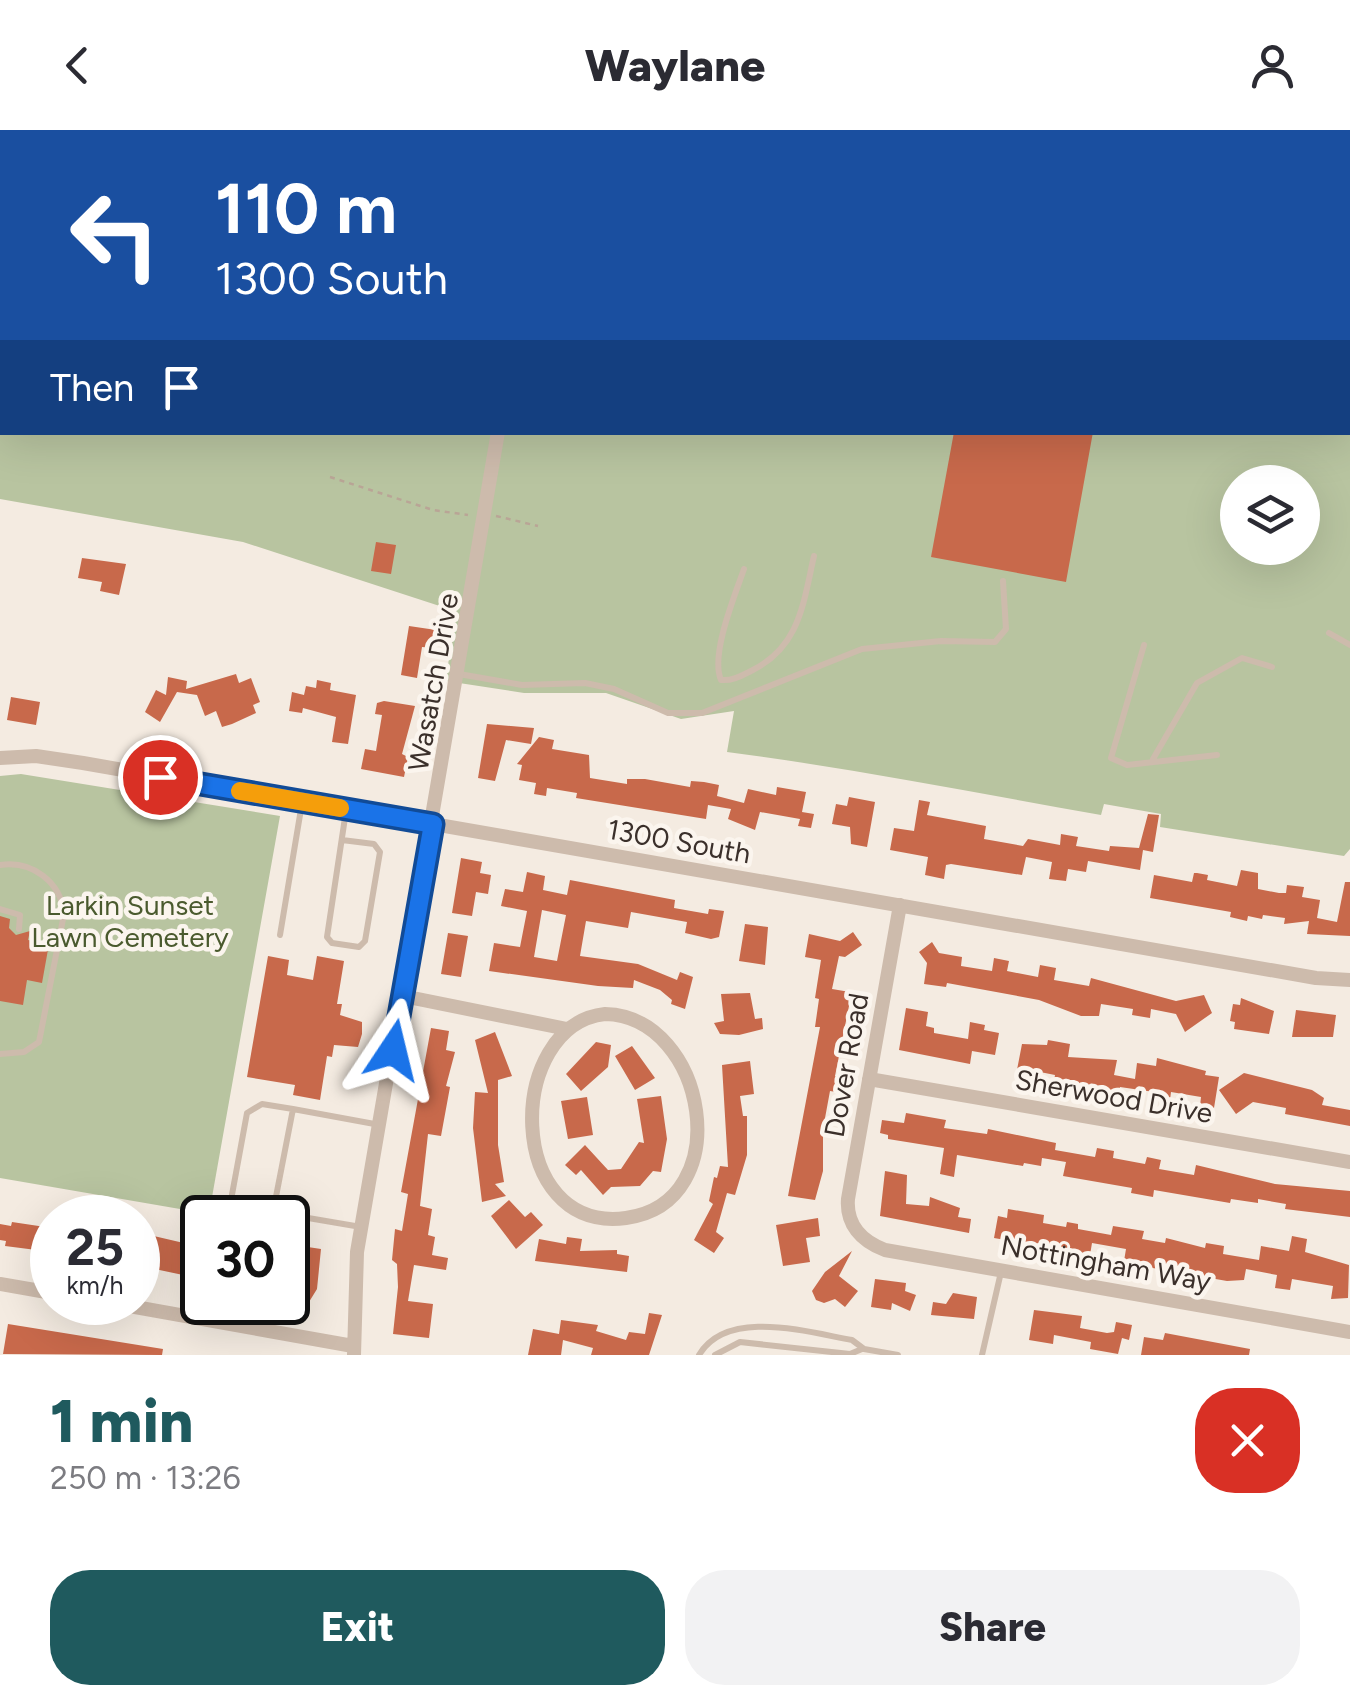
<!DOCTYPE html>
<html lang="en">
<head>
<meta charset="utf-8">
<style>
	body { margin:0; font-family:Figtree,sans-serif; background:#f2f2f3; color:#2b2b33; height:100vh; display:flex; flex-direction:column; font-size:38px; white-space:nowrap }
	* { box-sizing:border-box; margin:0 }
	p { font-size:32px; color:#7c7c81 }
	.icon { flex:none; width:55px; height:55px; fill:none; stroke:currentColor; stroke-width:2; stroke-linecap:round; stroke-linejoin:round }
	.map { position:relative; height:1225px; overflow:hidden }
	.sheet { display:flex; flex-direction:column; background:#fff; flex:1 }
	.sheet>* { flex:none }
	.banner { position:absolute; left:0px; top:0px; width:1350px; height:305px; box-shadow:0 10px 40px #0002; background:#1a4fa0; color:#fff; overflow:hidden }
	.tools { position:absolute; left:1220px; top:335px; display:grid; gap:20px }
	.tools a { display:grid; place-items:center; width:100px; height:100px; border-radius:50%; background:#fff; box-shadow:0 10px 40px #0002; font-size:50px }
	.speed { position:absolute; left:30px; top:1065px; display:flex; gap:20px; font-size:50px; font-weight:700; text-align:center }
	.speed>* { display:grid; place-content:center; width:130px; height:130px; border-radius:50%; background:#fff; box-shadow:0 10px 40px #0002; line-height:1 }
	.speed small { font-size:25px; font-weight:400 }
	.speed .limit { border:5px solid #111; border-radius:15px; background:#fff; color:#111 }
	.pin { position:absolute; display:grid; place-items:center; width:85px; height:85px; color:#fff; margin:-42px; border:5px solid #fff; border-radius:50%; box-shadow:0 2px 10px #0007 }
	.me { position:absolute; width:110px; margin:-55px; rotate:10deg; stroke-linejoin:round; filter:drop-shadow(0 0 8px #0008) }
	.turn { display:flex; align-items:center; gap:35px; height:210px; padding:0 50px; font-size:45px }
	.turn .icon { width:130px; height:130px; stroke-width:2.5 }
	.turn b { display:block; font-size:70px; line-height:85px }
	.then { display:flex; align-items:center; height:95px; padding:0 50px; background:#0003; gap:20px; font-size:38px }
	.round { display:grid; place-items:center; flex:none; width:105px; height:105px; border-radius:40px; background:#f2f2f3 }
	.headline { display:flex; align-items:center; justify-content:space-between; height:170px; padding:0 50px }
	h1 { font-size:60px; font-weight:800; line-height:75px; color:#1f5a5e }
	.cta { display:flex; gap:20px; margin-top:auto; padding:20px 50px }
	.cta a { flex:1; height:115px; border-radius:40px; background:#1f5a5e; color:#fff; font-size:40px; font-weight:800; line-height:115px; text-align:center }
	.cta a+a { background:#f2f2f3; color:#2b2b33 }
	header { display:flex; justify-content:space-between; align-items:center; height:130px; padding:0 50px; background:#fff; font-size:45px; font-weight:800 }
	.map>svg:first-child { display:block }
	.green { fill:#b8c4a0; fill-rule:evenodd }
	.lines { fill:none; stroke-linecap:round; stroke-linejoin:round }
	.stream { stroke:#7fb0b2; stroke-width:4 }
	.building { fill:#c8694b; fill-rule:evenodd }
	.path { stroke:#b9a596; stroke-width:2.5; stroke-dasharray:5 5; stroke-linecap:butt }
	.service { stroke:#cdbbac; stroke-width:6 }
	.minor { stroke:#cdbbac; stroke-width:14 }
	.route-casing { stroke:#114b97; stroke-width:25 }
	.route { stroke:#1a73e8; stroke-width:18 }
	.slow { stroke:#f59e0b; stroke-width:18 }
	.labels { text-anchor:middle; dominant-baseline:central; stroke-width:9; stroke-linejoin:round; paint-order:stroke }
	.street-label { font-size:28px; fill:#3b302b; stroke:#fbf5ee }
	.park-label { font-size:28px; fill:#4a5a2e; stroke:#fbf5ee }
</style>
</head>
<body>
<header><svg class="icon" aria-label="back" viewBox="0 0 24 24"><path d="M15 5l-7 7 7 7"/></svg>Waylane<svg class="icon" aria-label="person" viewBox="0 0 24 24"><circle cx="12" cy="8" r="4"/><path d="M4 21q1-7 8-7t8 7"/></svg></header>
<div class="map">
<svg width="1350" height="1225" viewBox="0 0 1350 1225">
	<rect width="100%" height="100%" fill="#f4ebe1"/>
	<path class="green" d="M0,0H1350V719L1344,726L1160,697L1161,684L1104,674L1101,685C976,663 851,638 727,622L734,581L681,589L606,563H524L446,551L455,481L243,412L0,369ZM2,2H1348V302H2ZM1238,352H1302V418H1238Z
		M21,644L280,686L209,1084L0,1048V646Z"/>
	<g class="lines">
		<path class="stream" d="M81,2L83,0
			M0,51L2,50"/>
	</g>
	<path class="building" d="M954,302H1093L1066,452L931,427Z
		M376,412L396,415L391,444L371,441Z
		M82,428L126,434L119,465L100,461L102,452L78,448Z
		M409,496L436,500L433,518L422,517L417,548L401,545Z
		M236,544L239,553L251,548L260,572L253,575L256,583L232,594L222,597L216,581L205,586L197,565L177,562L160,592L145,582L156,560L166,565L168,547L187,551L186,559Z
		M317,550L331,553L330,560L356,565L348,614L332,612L336,587L303,578L302,583L289,581L292,562L304,565L306,556L316,558Z
		M11,567L40,572L36,595L7,590Z
		M384,571L415,576L402,624L408,627L404,647L361,639L365,619L376,621L382,585L375,584L377,573Z
		M487,594L534,598L531,614L506,610L495,651L478,648Z
		M539,607L554,610L552,619L589,625L590,648L627,654V649H645L690,657L691,651L704,652L719,655L717,666L744,673L748,659L776,665L777,657L806,662L802,682L814,684L811,698L798,696L800,689L760,682L755,700L728,689L731,679L708,675L706,689L576,668L577,663L547,658L546,666L534,664L536,653L519,650L522,635L517,634Z
		M849,667L875,672L867,717L851,714L850,697L832,694L836,674L847,676Z
		M919,670L930,672L927,685L986,696L984,709L1023,716L1028,709L1060,715L1061,704L1078,707L1076,716L1109,721L1110,716L1139,718L1148,684L1159,685L1153,722L1143,720L1140,740L1088,731L1086,742L1068,739L1066,751L1049,749L1052,732L1026,727L1022,745L951,734L946,735L944,749L925,745L928,727L890,720L894,698L914,701Z
		M461,728L482,732L480,743L491,745L488,764L476,762L472,786L452,783Z
		M1241,740L1258,743V759L1279,763H1286L1287,755L1304,757L1302,767L1320,770L1317,788L1337,792L1345,752H1350V806L1307,804L1309,791L1284,794L1285,788L1263,785L1262,789L1248,786L1247,791L1230,787L1231,782L1150,768L1154,745L1192,752L1194,743H1197L1208,745L1207,750L1237,756Z
		M527,742L545,746L543,760L567,765L570,750L675,770L674,778L708,784L709,779L724,781L719,807L711,809L685,803L687,792L631,782L628,798L586,791L580,826L638,834L677,850L680,842L693,847L685,879L671,874L672,870L660,860L634,850L633,858L598,856L489,841L494,813L520,817L527,781L501,776L505,759L523,762ZM542,780L566,785L557,831L534,827Z
		M0,786L10,789L9,798L16,805L30,801L28,810L49,814L42,853L27,850L23,875L0,871Z
		M745,794L768,797L765,835L739,831Z
		M853,802L862,815L845,827L839,826L832,859L850,862V871L835,946L839,947L836,962L830,961L823,999V1041L815,1070L788,1066L820,897H815L819,869L815,868L821,830L805,827L809,804L840,811Z
		M448,803L468,806L461,847L441,844Z
		M932,812L939,823L962,827L961,836L992,841L994,828L1009,831L1007,841L1038,847L1040,835L1056,838L1054,850L1089,856L1091,848L1176,871L1204,865L1212,883L1185,902L1176,884L1151,879L1150,888L1132,885L1133,879L1101,874L1099,886H1081L1039,870L947,853L946,857L924,854L927,833L919,822Z
		M268,826L289,830L287,845L313,850L317,826L344,831L337,874H342L340,885L362,892V904L358,917L334,915L332,927L327,926L320,970L293,965L295,955L247,947Z
		M750,863L755,889L762,888L763,899L739,905L720,904L714,893L724,891L721,864Z
		M1241,868L1274,881L1269,904L1234,899L1235,892L1230,891L1233,874L1240,875Z
		M906,878L928,882L926,896L934,898V903L968,909L970,892L985,895L984,900L999,903L995,925L972,921L970,934L899,920Z
		M1296,880L1336,885L1333,907H1292Z
		M431,898L449,901L446,920L455,922L446,956L450,957L441,1006L428,1004L420,1076L432,1079L428,1105L435,1107L432,1125L448,1128L446,1140L414,1135L408,1171L433,1174L429,1208L393,1204L398,1157L397,1134L392,1130L395,1099L402,1101L408,1064L401,1062Z
		M495,902L512,946L498,950V1015L504,1052L495,1054L506,1066L482,1072L473,998L475,962L488,963L475,910Z
		M1048,910L1070,914L1068,927L1117,930L1114,945L1135,949L1137,933L1156,936L1157,928L1206,941L1205,945L1219,947L1214,978L1200,976L1201,967L1171,962L1170,970L1153,968L1154,962L1120,957L1119,963L1054,951L1055,945L1030,940L1028,948L1016,945L1022,914L1047,915Z
		M596,912L611,915L608,937L581,961L566,944Z
		M632,916L655,948L635,960L615,926Z
		M750,931L754,964L740,966L743,986H747V1025L735,1065L727,1063L716,1102L724,1108L714,1123L694,1110L713,1074L709,1071L714,1047L717,1048L720,1036L728,1037L722,935Z
		M1244,943L1312,960L1324,968L1322,975L1350,980V996L1285,984L1286,978L1253,972L1236,984L1219,960Z
		M661,966L667,1009L661,1042L653,1041L640,1056L611,1057L603,1065L581,1040L576,1045L565,1035L585,1015L608,1040L621,1039L639,1012L644,1013L637,969Z
		M587,967L593,1005L568,1009L561,971Z
		M906,983L946,990L944,998L987,1004L988,999L1056,1013L1055,1020L1095,1027L1097,1018L1114,1021L1113,1028L1145,1034L1147,1027L1161,1030L1159,1039L1194,1045L1196,1035L1275,1054L1350,1061V1087L1285,1079L1286,1074L1258,1069V1073L1231,1069L1230,1073L1154,1060L1153,1067L1131,1063L1132,1058L1063,1046L1066,1032L1042,1028L1041,1036L1024,1033L1023,1036L957,1025L954,1047L940,1044L944,1018L888,1009V1005L880,1003L882,990L904,993Z
		M885,1041L907,1045L906,1074L929,1076L930,1067L960,1078L958,1087L971,1089L969,1103L880,1086Z
		M509,1070L525,1087L531,1082L543,1095L516,1119L491,1086Z
		M1008,1079L1044,1085L1043,1093L1066,1097L1067,1092L1078,1094V1099L1111,1105L1113,1096L1144,1101L1142,1109L1165,1113L1166,1108L1205,1118L1206,1113L1224,1116L1223,1124L1259,1130L1261,1116L1289,1121L1292,1106L1307,1109L1305,1122L1349,1135L1348,1168L1331,1169L1333,1156L1292,1149L1290,1160L1275,1158L1277,1145L1246,1139L1244,1150L1227,1151L1147,1137L1124,1131L1126,1119L1092,1113L1090,1125L994,1108L998,1086L1007,1088Z
		M818,1088L820,1106L806,1108L810,1132L783,1136L776,1095Z
		M12,1092L52,1098V1122L5,1116L6,1111L0,1110V1094L11,1096Z
		M190,1100L202,1101V1149L150,1138L149,1144L138,1142L141,1103L188,1114Z
		M567,1107L582,1109L580,1121L617,1120V1124L629,1126L627,1142L535,1131L539,1109L566,1114Z
		M288,1114L321,1119L317,1159L309,1172L297,1171L298,1164L289,1162Z
		M852,1121L839,1146L858,1161L845,1177L835,1169L824,1173L816,1170L812,1161L825,1142Z
		M875,1149L906,1153L905,1161L916,1165L910,1181L892,1173L891,1180L871,1177Z
		M953,1163L977,1167L974,1189L931,1185L933,1172L946,1174Z
		M1034,1180L1082,1186L1080,1198L1107,1203L1114,1202L1116,1192L1132,1195L1129,1210L1122,1208L1118,1224L1090,1219L1091,1212L1054,1205L1053,1214L1029,1210Z
		M649,1183L662,1185L649,1225H591L593,1218L563,1210L561,1225H528L533,1199L559,1204L561,1190L598,1195L596,1201L626,1210L629,1202L645,1204Z
		M8,1194L163,1219L162,1225L3,1224Z
		M1165,1203L1250,1219L1249,1225H1141L1144,1207L1163,1210Z"/>
	<g class="lines">
		<path class="path" d="M330,347L433,380L468,385
			M496,386L538,396"/>
		<path class="service" d="M744,439C735,465 710,525 721,550C732,551 741,546 751,541C800,517 803,474 814,426
			M1329,503L1350,515
			M1144,515L1111,628L1127,635L1217,625
			M459,544L522,555L585,553L614,559L668,583H702L862,519L941,511L995,512L1006,499L1003,451
			M1153,629L1197,553L1242,528L1272,537
			M342,710L374,714L380,722L365,811L359,817L332,813L327,807L346,681
			M0,735C32,730 61,752 64,784L39,912L24,922L0,924
			M0,779L20,785L19,799
			M280,805L302,673
			M293,979L380,995
			M231,1070L247,983L262,974L293,979L273,1082L361,1097
			M699,1225C727,1178 807,1202 852,1210L864,1219L898,1225
			M715,1225L740,1212L850,1224L862,1219
			M982,1225L1001,1142"/>
		<path class="minor" d="M603,2L604,0
			M0,628L36,626L83,633L1316,848L1350,850
			M900,775L848,1069C846,1094 861,1111 885,1120L1350,1202
			M403,866L567,899
			M605,884C707,886 739,1073 626,1088C504,1104 505,895 605,884Z
			M869,949L1350,1032
			M0,1154L52,1163
			M107,1172L353,1216
			M354,1225L357,1122L498,302"/>
	</g>
	<g class="lines">
		<defs>
			<path id="route" d="M160,647L433,694L393,920"/>
		</defs>
		<use href="#route" class="route-casing"/>
		<use href="#route" class="route"/>
		<path class="slow" d="M240,661L340,678"/>
	</g>
	<g class="labels">
		<g class="street-label">
			<text transform="translate(433 552) rotate(-80)">Wasatch Drive</text>
			<text transform="translate(679 711) rotate(10)">1300 South</text>
			<text transform="translate(846 935) rotate(-80)">Dover Road</text>
			<text transform="translate(1114 966) rotate(10)">Sherwood Drive</text>
			<text transform="translate(1106 1133) rotate(10)">Nottingham Way</text>
		</g>
		<g class="park-label">
			<text x="130" y="775">Larkin Sunset<tspan x="130" dy="32">Lawn Cemetery</tspan></text>
		</g>
	</g>
</svg>
<div class="tools">
<a><svg class="icon" aria-label="layers" viewBox="0 0 24 24"><path d="M12 4l9 5-9 5-9-5zM3 14l9 5 9-5"/></svg></a>
</div>
<div class="speed"><div>25<small>km/h</small></div><div class="limit">30</div></div>
<div class="pin" style="left:160px;top:647px;background:#d93025"><svg class="icon" aria-label="arrive" viewBox="0 0 24 24"><path d="M6 21V4h12l-3 4 3 4H6"/></svg></div>
<svg class="me" style="left:393px;top:920px" viewBox="-20 -20 40 40"><path d="M0-17L14 15 0 8-14 15z" fill="#1a73e8" stroke="#fff" stroke-width="4"/></svg>
<div class="banner">
<div class="turn"><svg class="icon" aria-label="left" viewBox="0 0 24 24"><path d="M17 20v-9H6M10 6l-5 5 5 5"/></svg><div><b>110 m</b>1300 South</div></div>
<div class="then">Then<svg class="icon" aria-label="arrive" viewBox="0 0 24 24"><path d="M6 21V4h12l-3 4 3 4H6"/></svg></div>
</div>
</div>
<section class="sheet">
<div class="headline"><div><h1>1 min</h1><p>250 m · 13:26</p></div><a class="round" style="background:#d93025;color:#fff"><svg class="icon" aria-label="close" viewBox="0 0 24 24"><path d="M6 6l12 12M18 6L6 18"/></svg></a></div>
<div class="cta"><a>Exit</a><a>Share</a></div>
</section>
</body>
</html>
